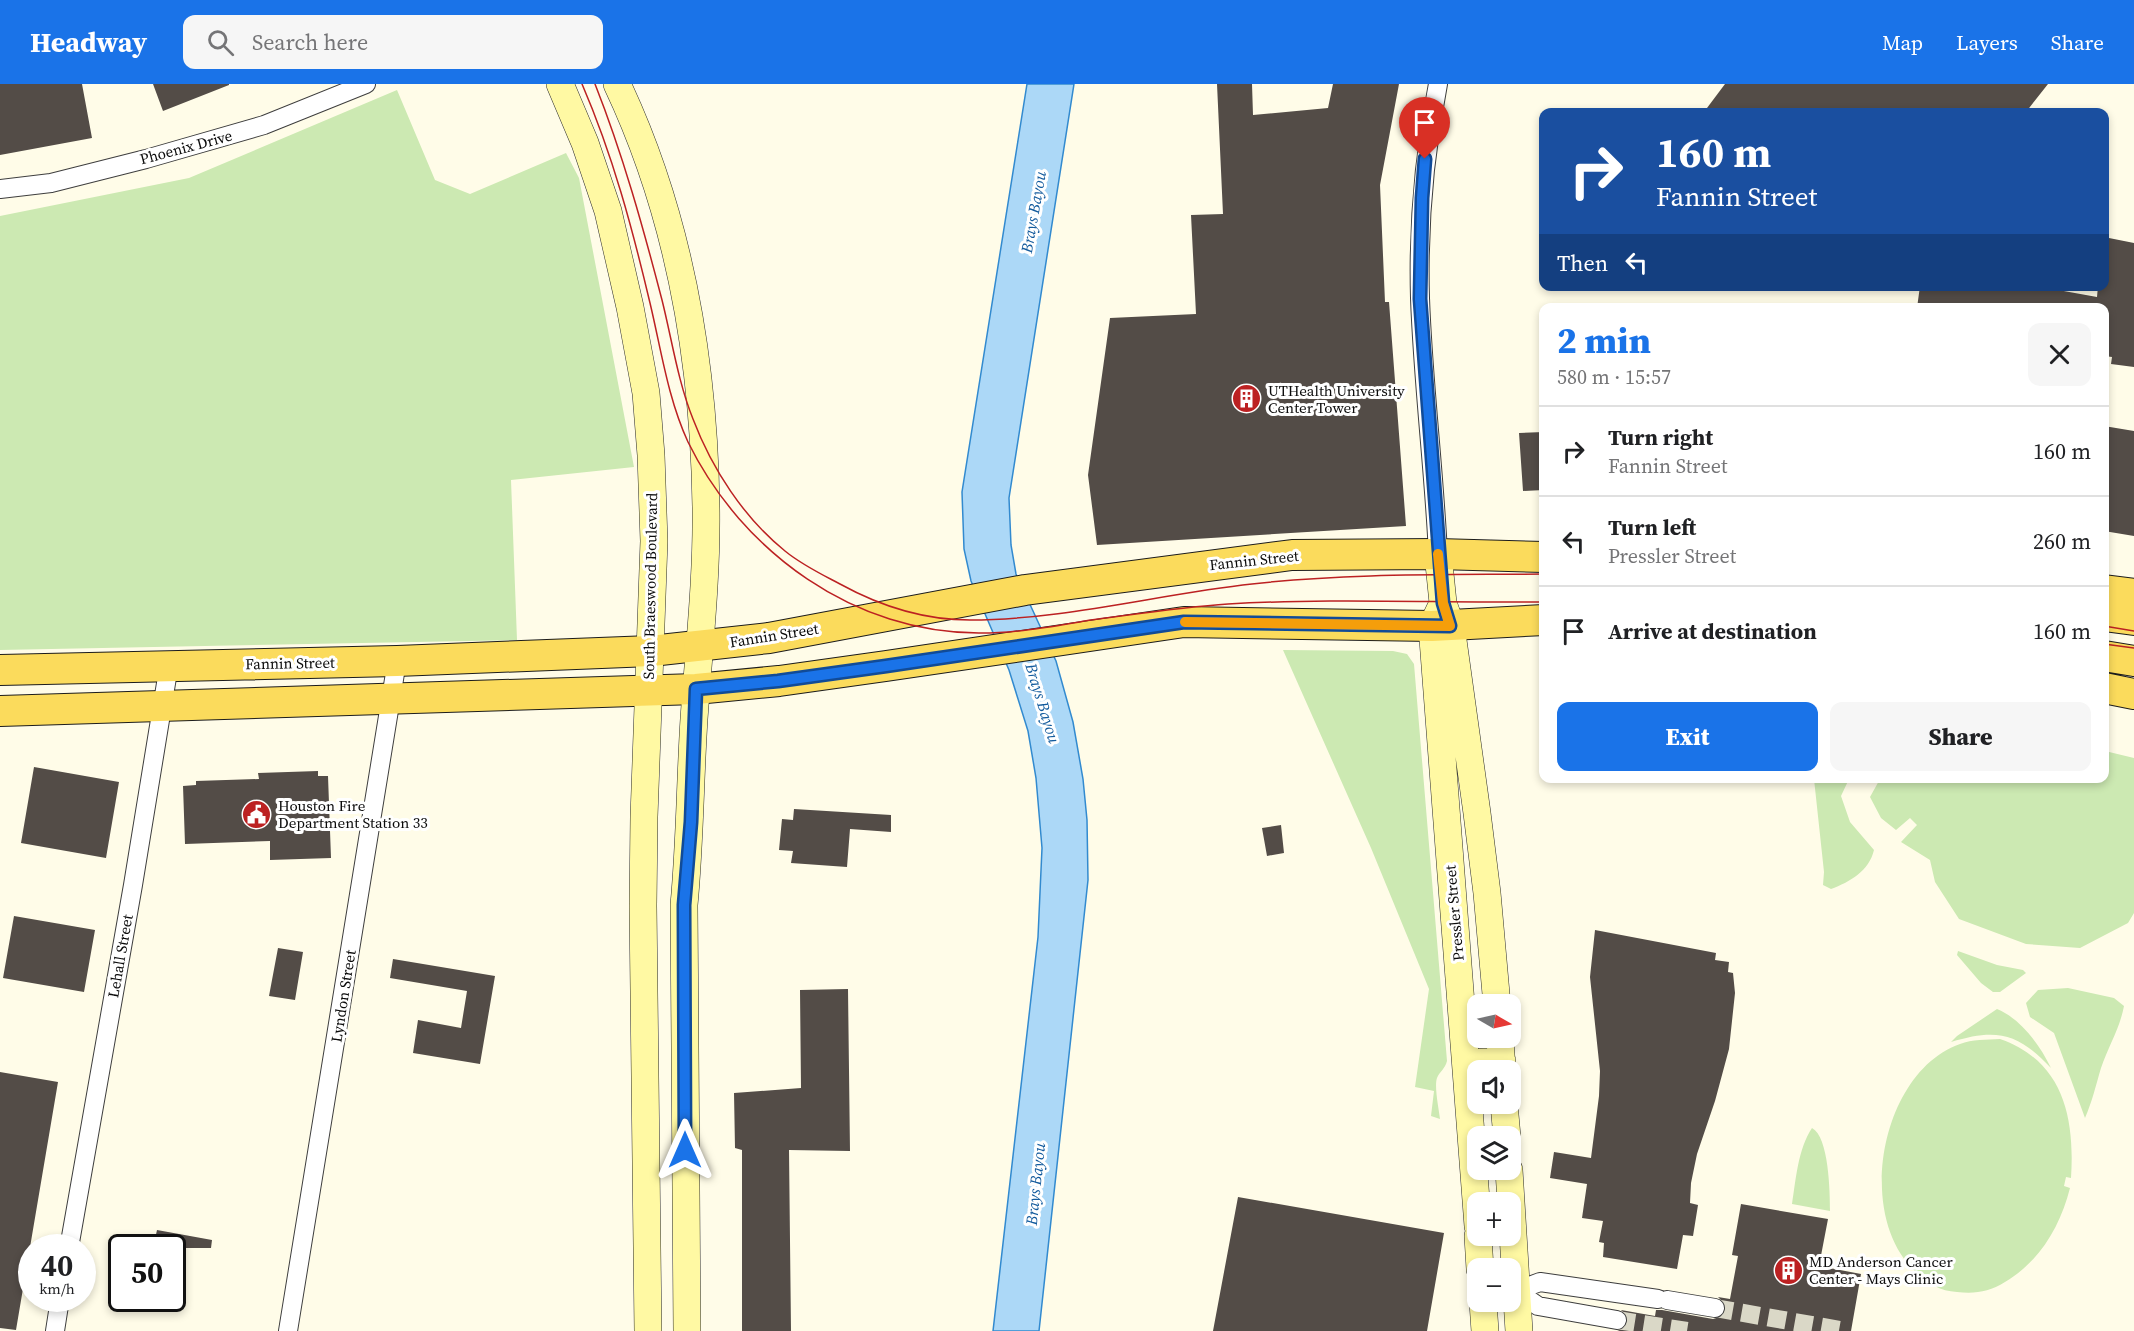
<!DOCTYPE html>
<html lang="en">
<head>
<meta charset="utf-8">
<style>
	body { margin:0; font-family:"Source Serif 4",serif; background:#f6f6f6; color:#202124; height:100vh; display:flex; flex-direction:column; font-size:22px; white-space:nowrap }
	* { box-sizing:border-box; margin:0 }
	p { font-size:20px; color:#757577 }
	.icon { flex:none; width:33px; height:33px; fill:none; stroke:currentColor; stroke-width:2; stroke-linecap:round; stroke-linejoin:round }
	.map { position:relative; flex:1; overflow:hidden }
	.panel { position:absolute; left:1539px; top:219px; width:570px; height:480px; display:flex; flex-direction:column; background:#fff; border-radius:12px; box-shadow:0 3px 9px #0003 }
	.panel>* { flex:none }
	.banner { position:absolute; left:1539px; top:24px; width:570px; height:183px; border-radius:12px; box-shadow:0 3px 9px #0003; background:#1a4fa0; color:#fff; overflow:hidden }
	.needle { width:39px; rotate:99deg }
	.tools { position:absolute; left:1467px; top:910px; display:grid; gap:12px }
	.tools a { display:grid; place-items:center; width:54px; height:54px; border-radius:12px; background:#fff; box-shadow:0 3px 9px #0003; font-size:30px }
	.speed { position:absolute; left:18px; top:1150px; display:flex; gap:12px; font-size:30px; font-weight:700; text-align:center }
	.speed>* { display:grid; place-content:center; width:78px; height:78px; border-radius:50%; background:#fff; box-shadow:0 3px 9px #0003; line-height:1 }
	.speed small { font-size:15px; font-weight:400 }
	.speed .limit { border:3px solid #111; border-radius:9px; background:#fff; color:#111 }
	.pin { position:absolute; display:grid; place-items:center; width:51px; height:51px; color:#fff; margin:-62px -26px; border-radius:50% 50% 50% 0; rotate:-45deg; box-shadow:0 0 6px #0007 }
	.pin .icon { rotate:45deg }
	.me { position:absolute; width:66px; margin:-33px; rotate:0deg; stroke-linejoin:round; filter:drop-shadow(0 0 4px #0008) }
	.turn { display:flex; align-items:center; gap:21px; height:126px; padding:0 18px; font-size:27px }
	.turn .icon { width:78px; height:78px; stroke-width:2.5 }
	.turn b { display:block; font-size:42px; line-height:51px }
	.then { display:flex; align-items:center; height:57px; padding:0 18px; background:#0003; gap:12px; font-size:22px }
	.round { display:grid; place-items:center; flex:none; width:63px; height:63px; border-radius:12px; background:#f6f6f6 }
	.overview { display:flex; align-items:center; justify-content:space-between; height:102px; padding:0 18px }
	h1 { font-size:36px; font-weight:800; line-height:45px; color:#1a73e8 }
	.button { display:flex; gap:12px; margin-top:auto; padding:12px 18px }
	.button a { flex:1; height:69px; border-radius:12px; background:#1a73e8; color:#fff; font-size:24px; font-weight:800; line-height:69px; text-align:center }
	.button a+a { background:#f6f6f6; color:#202124 }
	ul { padding:0; list-style:none }
	li { display:flex; align-items:center; gap:18px; height:90px; padding:0 18px; border-top:2px solid #e0e0e0 }
	li div { flex:1 }
	li b { display:block; font-size:22px }
	li em { font-style:normal }
	header { display:flex; align-items:center; gap:36px; box-sizing:border-box; height:84px; padding:0 30px; background:#1a73e8; color:#fff }
	header strong { font-size:28px }
	nav { display:flex; gap:33px; margin-inline-start:auto; font-size:21px }
	.search { width:420px; height:54px; background:#f6f6f6; display:flex; align-items:center; gap:15px; box-sizing:border-box; padding:0 21px; border-radius:12px; color:#757577; font-size:22px }
	.map>svg:first-child { display:block }
	.green { fill:#cce9b2 }
	.water { fill:#acd8f7; stroke:#328acf; stroke-width:1.5 }
	.building { fill:#534c47 }
	.lines { fill:none; stroke-linecap:round; stroke-linejoin:round }
	.street-tunnel { stroke:#dad8c7; stroke-width:18; stroke-dasharray:18 9; stroke-linecap:butt }
	.street-casing { stroke:#3e3e3e; stroke-width:20 }
	.secondary-casing { stroke:#2d2d2d; stroke-width:28 }
	.primary-casing { stroke:#1c1c1c; stroke-width:32 }
	.street { stroke:#fff; stroke-width:18 }
	.secondary { stroke:#fff9a3; stroke-width:27 }
	.primary { stroke:#fbdb5c; stroke-width:30 }
	.tram { stroke:#bc2122; stroke-width:1.5 }
	.route-casing { stroke:#114b97; stroke-width:15 }
	.route { stroke:#1a73e8; stroke-width:10 }
	.slow { stroke:#f59e0b; stroke-width:10 }
	.labels { text-anchor:middle; dominant-baseline:central; stroke-width:6; stroke-linejoin:round; paint-order:stroke }
	.street-label { font-size:15px; fill:#0b0b0b; stroke:#fff }
	.poi-label { font-size:15px; fill:#0b0b0b; stroke:#fff; text-anchor:start }
	.water-label { font-size:16px; font-style:italic; fill:#135b9d; stroke:#fff }
</style>
</head>
<body>
<header>
<strong>Headway</strong>
<div class="search"><svg class="icon" aria-label="search" viewBox="0 0 24 24"><circle cx="10" cy="10" r="6"/><path d="M15 15l6 6"/></svg>Search here</div>
<nav><a>Map</a><a>Layers</a><a>Share</a></nav>
</header>
<div class="map">
<svg width="2134" height="1247" viewBox="0 0 2134 1247">
	<rect width="100%" height="100%" fill="#fffce8"/>
	<path class="green" d="M397,6L435,96L470,110L566,69L579,94L634,383L511,396L517,556L0,566V132L189,94Z
		M1283,566L1393,567L1407,570L1414,580L1447,977C1445,985 1440,987 1437,994C1434,1002 1439,1026 1440,1035L1431,1032L1434,1007L1415,1003L1429,905L1371,764Z
		M2105,667L2134,674V829L2128,839L2080,864L2026,860L1959,835L1935,798L1930,776L1901,758L1917,741L1910,734L1896,746L1881,734L1870,713L1880,695L2104,694Z
		M1814,695H1849L1841,712L1850,738L1874,766C1869,787 1850,798 1831,805L1823,801L1824,788Z
		M1958,867L1997,881L2023,886L2026,889L2000,908H1993L1981,899L1957,871Z
		M2068,904L2114,914L2124,922C2120,944 2108,963 2101,984C2096,1001 2092,1018 2085,1034L2054,949L2030,933L2026,919L2038,906Z
		M1997,925C2021,935 2040,961 2051,984C2018,949 1997,944 1951,958L1957,952Z
		M2000,955C2063,977 2075,1033 2071,1094L2066,1093L2064,1102L2070,1104C2060,1143 2040,1177 2005,1198C1989,1208 1975,1210 1957,1208C1940,1207 1929,1200 1917,1189C1854,1134 1880,988 1960,960C1972,955 1987,956 2000,955Z
		M1812,1044C1829,1053 1830,1108 1830,1127L1792,1120C1796,1095 1798,1065 1812,1044Z"/>
	<path class="water" d="M1027,0H1074L1009,414L1011,461L1016,490L1056,577L1073,638L1083,695L1087,736L1088,796L1039,1247H993L1038,853L1042,764L1036,694L1028,647L1009,586L971,497L964,465L962,408Z"/>
	<path class="building" d="M0,0H82L92,54L0,71Z
		M153,0H229V1L163,27Z
		M1217,0H1252L1253,31L1328,24L1333,0H1399L1380,101L1385,218H1389L1406,442L1097,461L1088,391L1110,234L1196,230L1191,131L1223,130Z
		M1725,0H2048L2026,28H1704Z
		M2104,153L2134,159V283L2111,280L2112,273L2104,272V224H1917L1920,202H2036L2097,213L2098,202H2104Z
		M2104,342L2134,347V452L2104,447Z
		M1544,348V406L1523,407L1519,349Z
		M34,683L119,698L106,774L21,759Z
		M318,687V692H328L331,774L270,776V757L185,760L183,702L196,701V697L259,695L258,689Z
		M794,725L891,731V748L850,745L847,783L791,779L793,767L779,766L782,735L793,736Z
		M1281,741L1284,769L1267,772L1262,744Z
		M14,832L95,846L84,908L3,894Z
		M1595,846L1716,869L1715,876L1729,878L1728,888L1733,889L1735,909L1729,965L1715,1017L1697,1070L1691,1099L1690,1119L1698,1121L1693,1152L1683,1151L1677,1185L1603,1173L1604,1159L1599,1158L1603,1137L1582,1134L1587,1100L1550,1094L1554,1068L1591,1074L1599,1012L1600,987L1590,893Z
		M278,864L303,868L295,916L269,912Z
		M393,875L495,892L480,980L413,969L418,936L461,944L467,907L390,894Z
		M848,905L850,1067L789,1066L791,1247H742V1066L735,1064L734,1009L801,1004L800,906Z
		M0,988L58,998L16,1246L0,1244Z
		M1238,1113L1444,1149L1427,1247H1213Z
		M1741,1120L1828,1135L1819,1182L1861,1190L1851,1247H1617L1625,1244L1628,1239L1627,1232L1621,1226L1655,1232L1656,1226H1662L1713,1235L1723,1232L1726,1226V1221L1718,1213L1730,1215L1738,1172L1732,1171Z
		M157,1146L212,1156L211,1164H153Z"/>
	<g class="lines">
		<path class="street-tunnel" d="M1715,1224L1846,1247
			M1617,1236L1687,1247"/>
		<defs>
			<path id="street" d="M1438,0C1424,71 1418,142 1420,214C1423,299 1434,385 1438,470
				M0,105L51,99L146,75L264,41L366,0
				M69,1164L133,801L169,581
				M1516,1207L1540,1198L1658,1215
				M1516,1207L1538,1222L1617,1236
				M1667,1216L1715,1224
				M55,1247L60,1215
				M288,1247L397,577"/>
			<path id="secondary" d="M560,0L585,59L608,127L630,223L646,309L651,371L654,457L644,733L643,822L648,1247
				M617,0C679,131 704,278 706,423C707,494 699,564 694,635C690,697 690,759 684,821L687,1247
				M1438,470L1443,519L1451,542L1477,729L1487,809L1497,921
				M1443,519L1432,542L1478,1142
				M1500,954L1502,987
				M1466,979L1502,977
				M1504,1020L1507,1053
				M1509,1086L1519,1247
				M1478,1152L1480,1185
				M1483,1218L1485,1247"/>
			<path id="primary" d="M2104,506L2134,510
				M2104,532L2134,536
				M2104,572L2134,577
				M0,586L397,577L651,567L769,554L1025,506L1292,471L1438,470L1544,473
				M2104,604L2134,610
				M0,627L696,605L779,597L886,582L1184,538L1432,542L1544,536"/>
		</defs>
		<use href="#street" class="street-casing"/>
		<use href="#secondary" class="secondary-casing"/>
		<use href="#primary" class="primary-casing"/>
		<use href="#street" class="street"/>
		<use href="#secondary" class="secondary"/>
		<use href="#primary" class="primary"/>
		<path class="tram" d="M582,0C613,72 632,143 650,219C661,265 668,315 688,358C742,468 855,550 981,549C1018,549 1055,542 1091,536C1137,530 1182,523 1228,520C1333,514 1439,519 1544,518
			M595,0C623,71 643,143 662,216C672,256 678,298 693,335C712,385 744,434 785,467C802,481 821,490 840,500C880,522 924,536 970,536C1064,536 1159,510 1252,500C1349,489 1447,491 1544,490
			M2104,542L2134,547
			M2104,560L2134,564"/>
	</g>
	<g class="lines">
		<defs>
			<path id="route" d="M685,1066L684,821L691,738L696,605L778,597L886,582L1184,538L1450,542L1443,519L1420,215L1422,114L1425,75"/>
		</defs>
		<use href="#route" class="route-casing"/>
		<use href="#route" class="route"/>
		<path class="slow" d="M1185,538L1450,542L1443,519L1438,470"/>
	</g>
	<defs>
		<symbol id="building-disc" viewBox="-11 -11 22 22"><circle r="9.5" fill="#bc2122" stroke="#fff"/><path d="M-4-6H4V6H1V3H-1V6H-4ZM-2.5-4.3h1.7v1.8h-1.7ZM.8-4.3h1.7v1.8H.8ZM-2.5-1h1.7V.8h-1.7ZM.8-1h1.7V.8H.8Z" fill="#fff"/></symbol>
		<symbol id="civic-disc" viewBox="-11 -11 22 22"><circle r="9.5" fill="#bc2122" stroke="#fff"/><path d="M-.6-6.5H3V-4.5H.6V-3L4-1V1h2V6H-6V1h2V-1L-.6-3ZM-1.2 2.5V6h2.4V2.5Z" fill="#fff"/></symbol>
	</defs>
	<g fill-rule="evenodd">
		<use href="#building-disc" x="1230" y="298" width="33" height="33"/>
		<use href="#civic-disc" x="240" y="714" width="33" height="33"/>
		<use href="#building-disc" x="1772" y="1170" width="33" height="33"/>
	</g>
	<g class="labels">
		<g class="street-label">
			<text transform="translate(186 63) rotate(-15)">Phoenix Drive</text>
			<text transform="translate(1254 476) rotate(-6)">Fannin Street</text>
			<text transform="translate(650 502) rotate(-89)">South Braeswood Boulevard</text>
			<text transform="translate(774 551) rotate(-9)">Fannin Street</text>
			<text transform="translate(290 579) rotate(-1)">Fannin Street</text>
			<text transform="translate(1454 829) rotate(-95)">Pressler Street</text>
			<text transform="translate(120 872) rotate(-80)">Lehall Street</text>
			<text transform="translate(343 912) rotate(-81)">Lyndon Street</text>
		</g>
		<g class="poi-label">
			<text x="1268" y="306">UTHealth University<tspan x="1268" dy="17">Center Tower</tspan></text>
			<text x="278" y="721">Houston Fire<tspan x="278" dy="17">Department Station 33</tspan></text>
			<text x="1809" y="1177">MD Anderson Cancer<tspan x="1809" dy="17">Center - Mays Clinic</tspan></text>
		</g>
		<g class="water-label">
			<text transform="translate(1033 128) rotate(-80)">Brays Bayou</text>
			<text transform="translate(1043 619) rotate(73)">Brays Bayou</text>
			<text transform="translate(1035 1100) rotate(-84)">Brays Bayou</text>
		</g>
	</g>
</svg>
<div class="tools">
<a><svg class="needle" viewBox="-14 -14 28 28"><path d="M0-13l5 13h-10z" fill="#e53935"/><path d="M0 13l5-13h-10z" fill="#757577"/></svg></a>
<a><svg class="icon" aria-label="sound" viewBox="0 0 24 24"><path d="M4 9h4l5-4v14l-5-4H4zM17 9q2 3 0 6"/></svg></a>
<a><svg class="icon" aria-label="layers" viewBox="0 0 24 24"><path d="M12 4l9 5-9 5-9-5zM3 14l9 5 9-5"/></svg></a>
<a>+</a>
<a>−</a>
</div>
<div class="speed"><div>40<small>km/h</small></div><div class="limit">50</div></div>
<div class="pin" style="left:1425px;top:75px;background:#d93025"><svg class="icon" aria-label="arrive" viewBox="0 0 24 24"><path d="M6 21V4h12l-3 4 3 4H6"/></svg></div>
<svg class="me" style="left:685px;top:1066px" viewBox="-20 -20 40 40"><path d="M0-17L14 15 0 8-14 15z" fill="#1a73e8" stroke="#fff" stroke-width="4"/></svg>
<div class="banner">
<div class="turn"><svg class="icon" aria-label="right" viewBox="0 0 24 24"><path d="M7 20v-9h11M14 6l5 5-5 5"/></svg><div><b>160 m</b>Fannin Street</div></div>
<div class="then">Then<svg class="icon" aria-label="left" viewBox="0 0 24 24"><path d="M17 20v-9H6M10 6l-5 5 5 5"/></svg></div>
</div>
<section class="panel">
<div class="overview"><div><h1>2 min</h1><p>580 m · 15:57</p></div><a class="round"><svg class="icon" aria-label="close" viewBox="0 0 24 24"><path d="M6 6l12 12M18 6L6 18"/></svg></a></div>
<ul>
<li><svg class="icon" aria-label="right" viewBox="0 0 24 24"><path d="M7 20v-9h11M14 6l5 5-5 5"/></svg><div><b>Turn right</b><p>Fannin Street</p></div><em>160 m</em></li>
<li><svg class="icon" aria-label="left" viewBox="0 0 24 24"><path d="M17 20v-9H6M10 6l-5 5 5 5"/></svg><div><b>Turn left</b><p>Pressler Street</p></div><em>260 m</em></li>
<li><svg class="icon" aria-label="arrive" viewBox="0 0 24 24"><path d="M6 21V4h12l-3 4 3 4H6"/></svg><div><b>Arrive at destination</b></div><em>160 m</em></li>
</ul>
<div class="button"><a>Exit</a><a>Share</a></div>
</section>
</div>
</body>
</html>
